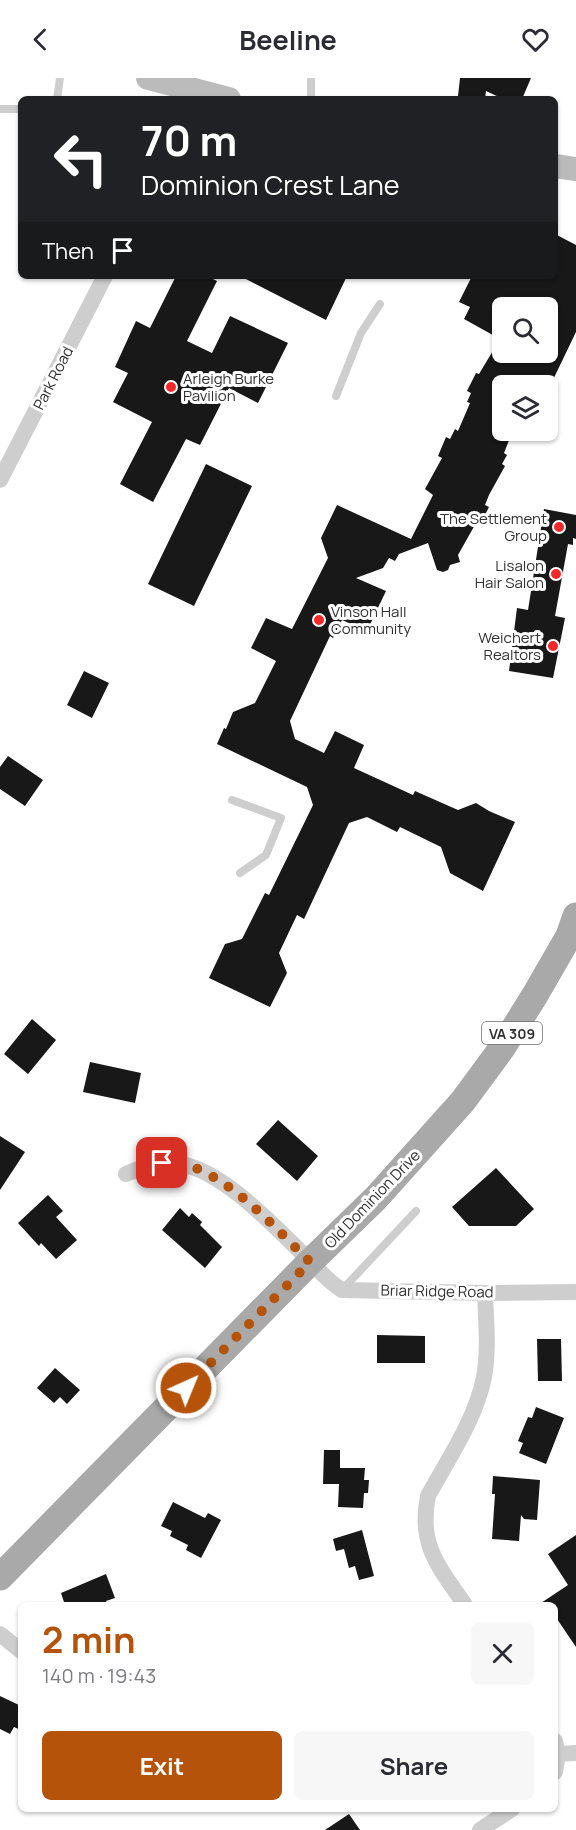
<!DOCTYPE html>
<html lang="en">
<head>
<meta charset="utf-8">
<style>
	body { margin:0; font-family:Manrope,sans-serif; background:#f7f7f7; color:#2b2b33; height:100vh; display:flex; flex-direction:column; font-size:22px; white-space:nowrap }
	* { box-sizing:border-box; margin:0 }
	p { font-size:20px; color:#7c7c81 }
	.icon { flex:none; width:33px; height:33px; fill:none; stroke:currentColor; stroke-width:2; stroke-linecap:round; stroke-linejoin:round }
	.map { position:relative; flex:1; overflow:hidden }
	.panel { position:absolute; left:18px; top:1524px; width:540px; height:210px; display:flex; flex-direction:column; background:#fff; border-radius:9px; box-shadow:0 2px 4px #0004 }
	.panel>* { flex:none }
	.guide { position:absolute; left:18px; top:18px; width:540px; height:183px; border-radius:9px; box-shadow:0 2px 4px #0004; background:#202124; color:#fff; overflow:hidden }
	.fabs { position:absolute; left:492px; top:219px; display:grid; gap:12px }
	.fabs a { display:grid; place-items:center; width:66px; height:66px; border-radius:9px; background:#fff; box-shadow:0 2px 4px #0004; font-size:30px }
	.pin { position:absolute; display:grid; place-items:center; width:51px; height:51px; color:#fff; margin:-26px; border-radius:12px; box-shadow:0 3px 9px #0006 }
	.me { position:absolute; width:66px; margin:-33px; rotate:44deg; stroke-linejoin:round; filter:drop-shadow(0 0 4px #0008) }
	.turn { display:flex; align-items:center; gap:21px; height:126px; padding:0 24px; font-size:27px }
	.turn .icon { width:78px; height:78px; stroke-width:2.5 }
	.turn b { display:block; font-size:42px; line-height:51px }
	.then { display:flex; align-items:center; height:57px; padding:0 24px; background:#0003; gap:12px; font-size:22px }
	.round { display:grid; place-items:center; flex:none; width:63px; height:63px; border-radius:9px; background:#f7f7f7 }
	.overview { display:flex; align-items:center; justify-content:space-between; height:102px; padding:0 24px }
	h1 { font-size:36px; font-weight:700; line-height:45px; color:#b45309 }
	.cta { display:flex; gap:12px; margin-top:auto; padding:12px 24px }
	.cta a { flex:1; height:69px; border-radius:9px; background:#b45309; color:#fff; font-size:24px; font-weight:700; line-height:69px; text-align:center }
	.cta a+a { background:#f7f7f7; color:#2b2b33 }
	header { display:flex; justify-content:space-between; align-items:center; height:78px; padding:0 24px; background:#fff; font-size:27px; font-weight:700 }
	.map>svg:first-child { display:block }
	.building { fill:#181818; fill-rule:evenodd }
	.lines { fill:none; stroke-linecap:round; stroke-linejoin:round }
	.service { stroke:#cecece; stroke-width:8 }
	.minor { stroke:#cecece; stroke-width:16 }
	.secondary { stroke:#bbb; stroke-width:24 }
	.primary { stroke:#a9a9a9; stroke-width:27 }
	.route { stroke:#b45309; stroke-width:10; stroke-dasharray:0 18 }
	.poi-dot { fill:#f42729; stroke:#fff; stroke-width:2 }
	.labels { text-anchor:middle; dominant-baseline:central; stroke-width:6; stroke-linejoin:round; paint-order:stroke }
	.shield { fill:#fff; stroke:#6f6f6f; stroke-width:1.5 }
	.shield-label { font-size:14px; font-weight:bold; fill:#313131 }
	.street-label { font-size:15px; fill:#313131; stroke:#fff }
	.poi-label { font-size:15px; fill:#313131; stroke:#fff; text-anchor:end }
</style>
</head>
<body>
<header><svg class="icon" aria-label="back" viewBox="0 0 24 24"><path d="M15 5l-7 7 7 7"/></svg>Beeline<svg class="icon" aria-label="heart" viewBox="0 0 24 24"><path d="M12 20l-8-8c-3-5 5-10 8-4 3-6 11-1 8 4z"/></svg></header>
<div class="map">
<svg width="576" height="1752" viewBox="0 0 576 1752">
	<rect width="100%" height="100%" fill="#fff"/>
	<path class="building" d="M460,0H531L522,21H503L486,13L485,21L458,18Z
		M555,156L576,167V254L550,308H502V352H513L504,375L507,377L502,386L505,388L489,417L485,427L489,429L480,447L476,445L458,477L460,484L450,487L448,492L443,494L437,492L428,465L399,476L395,483L389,480L383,490L356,500L386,513L367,553L342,542L333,560L330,558L290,643L295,661L324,675L335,653L364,667L354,690L413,717L415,713L458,732L476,725L489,733L515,744L483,813L450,795L441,769L400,749L397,754L367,739L349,745L304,841L297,837L279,875L287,895L270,929L209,900L225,866L242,861L265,815L269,817L313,727L307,709L217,666L224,650L226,651L233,634L255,625L276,583L251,570L266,540L292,551L328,480L321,460L337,427L411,461L433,417L425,411L442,380L438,378L446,359L450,361L455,351L458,353L470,325L467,324L471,315L467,313L476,295L479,296L500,261L464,241L470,229L459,224L472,198H555ZM502,230H548V274H502Z
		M176,198H207L217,203L187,263L212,275L230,238L288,265L258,325L229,310L200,367L186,361L153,424L120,406L152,344L113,324L128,295L115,289L136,243L150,250Z
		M240,198H347L326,242Z
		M206,386L252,408L194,528L148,506Z
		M544,431L576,437V461L573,460V467L568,466L555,538L565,540L553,600L509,593L517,530L528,532Z
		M84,593L109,605L92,640L67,627Z
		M8,678L43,702L25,728L0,711V689Z
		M32,941L56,962L28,996L4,976Z
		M90,984L141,995L135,1025L83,1014Z
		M278,1042L318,1078L297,1103L256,1066Z
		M0,1058L25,1074L0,1112Z
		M496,1090L534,1131L516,1148H469L452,1129Z
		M48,1117L63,1133L56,1139L77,1162L56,1181L41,1165L39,1168L18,1145Z
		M180,1130L189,1139L192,1135L202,1144L200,1147L222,1169L205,1190L162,1152Z
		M377,1257L425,1258V1285H377Z
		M537,1261H561L562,1303H538Z
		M55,1290L80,1312L67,1326L60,1319L54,1325L37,1310Z
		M536,1329L564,1340L546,1386L519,1375L523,1365L518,1363L528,1339L532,1340Z
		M324,1372H340V1390H365L364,1402H369L368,1415H364L363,1430L338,1429L339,1406H323Z
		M493,1398L540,1402L537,1442L524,1441L521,1437L519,1463L492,1461L495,1416H492Z
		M173,1424L205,1440L208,1435L221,1442L201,1480L186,1472L188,1467L170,1458L172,1453L161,1448Z
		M362,1452L374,1498L359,1502L355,1488L349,1490L344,1471L336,1473L333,1461Z
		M576,1457V1569L555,1538V1527H538L568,1507L548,1476Z
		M106,1496L115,1520L106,1523L108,1527H65L61,1515Z
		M0,1618L21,1628V1652L14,1649L10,1656L0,1651Z
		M349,1736L360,1752H325Z"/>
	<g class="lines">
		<path class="service" d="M57,21L60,0
			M311,21V0
			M0,31H21
			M336,318L361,255L380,226
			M232,722L281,740L266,777L240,795
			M342,1212L416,1133"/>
		<path class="minor" d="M0,402L105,198
			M126,1096C143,1088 160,1083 180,1086C223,1092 277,1151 308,1181C319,1192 328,1204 342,1212L485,1215L576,1214
			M465,1527C439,1489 418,1467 428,1418C448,1381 476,1341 484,1299C489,1272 486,1243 485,1215
			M0,1556L21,1573
			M555,1663L558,1676L555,1694
			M558,1676L576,1675
			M480,1752L512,1731"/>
		<path class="secondary" d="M148,0L229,21
			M555,88L576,91"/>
		<path class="primary" d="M0,1499L310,1184L376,1120L463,1023L502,970L535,917L569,858L576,838"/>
	</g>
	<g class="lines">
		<path class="route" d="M162,1085C174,1085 187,1086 198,1091C242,1111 276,1151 310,1184L186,1310"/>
	</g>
	<g class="poi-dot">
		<circle cx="171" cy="309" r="6"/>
		<circle cx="559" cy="449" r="6"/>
		<circle cx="556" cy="496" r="6"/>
		<circle cx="319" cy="542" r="6"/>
		<circle cx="553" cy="568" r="6"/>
	</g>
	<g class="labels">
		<rect class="shield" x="482" y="944" width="60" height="22" rx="4.5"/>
		<g class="shield-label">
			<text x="512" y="955">VA 309</text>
		</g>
		<g class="street-label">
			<text transform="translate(53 300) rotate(-63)">Park Road</text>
			<text transform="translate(372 1121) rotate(-46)">Old Dominion Drive</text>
			<text transform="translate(437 1213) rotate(1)">Briar Ridge Road</text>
		</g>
		<g class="poi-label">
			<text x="183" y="300" text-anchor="start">Arleigh Burke<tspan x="183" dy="17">Pavilion</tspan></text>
			<text x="547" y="440">The Settlement<tspan x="547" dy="17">Group</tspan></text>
			<text x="544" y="487">Lisalon<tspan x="544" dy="17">Hair Salon</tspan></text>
			<text x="331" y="533" text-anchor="start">Vinson Hall<tspan x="331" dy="17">Community</tspan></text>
			<text x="541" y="559">Weichert<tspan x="541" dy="17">Realtors</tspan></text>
		</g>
	</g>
</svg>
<div class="fabs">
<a><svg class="icon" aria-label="search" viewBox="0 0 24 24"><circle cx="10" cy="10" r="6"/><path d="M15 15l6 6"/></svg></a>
<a><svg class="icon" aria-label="layers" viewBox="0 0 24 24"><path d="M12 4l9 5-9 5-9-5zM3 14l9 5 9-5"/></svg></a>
</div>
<div class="pin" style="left:162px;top:1085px;background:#d93025"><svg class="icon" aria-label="arrive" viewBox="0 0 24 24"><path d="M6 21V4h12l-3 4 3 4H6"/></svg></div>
<svg class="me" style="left:186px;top:1310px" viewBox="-20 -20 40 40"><circle r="17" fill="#b45309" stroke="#fff" stroke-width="3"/><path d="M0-11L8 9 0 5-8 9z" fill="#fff"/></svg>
<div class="guide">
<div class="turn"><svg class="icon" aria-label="left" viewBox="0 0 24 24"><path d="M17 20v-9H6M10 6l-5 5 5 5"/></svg><div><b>70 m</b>Dominion Crest Lane</div></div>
<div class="then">Then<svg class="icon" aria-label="arrive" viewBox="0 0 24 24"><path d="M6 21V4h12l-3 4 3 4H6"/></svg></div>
</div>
<section class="panel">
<div class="overview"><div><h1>2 min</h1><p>140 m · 19:43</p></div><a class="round"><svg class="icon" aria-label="close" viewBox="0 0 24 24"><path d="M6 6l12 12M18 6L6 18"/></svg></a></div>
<div class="cta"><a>Exit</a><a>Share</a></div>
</section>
</div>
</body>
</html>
